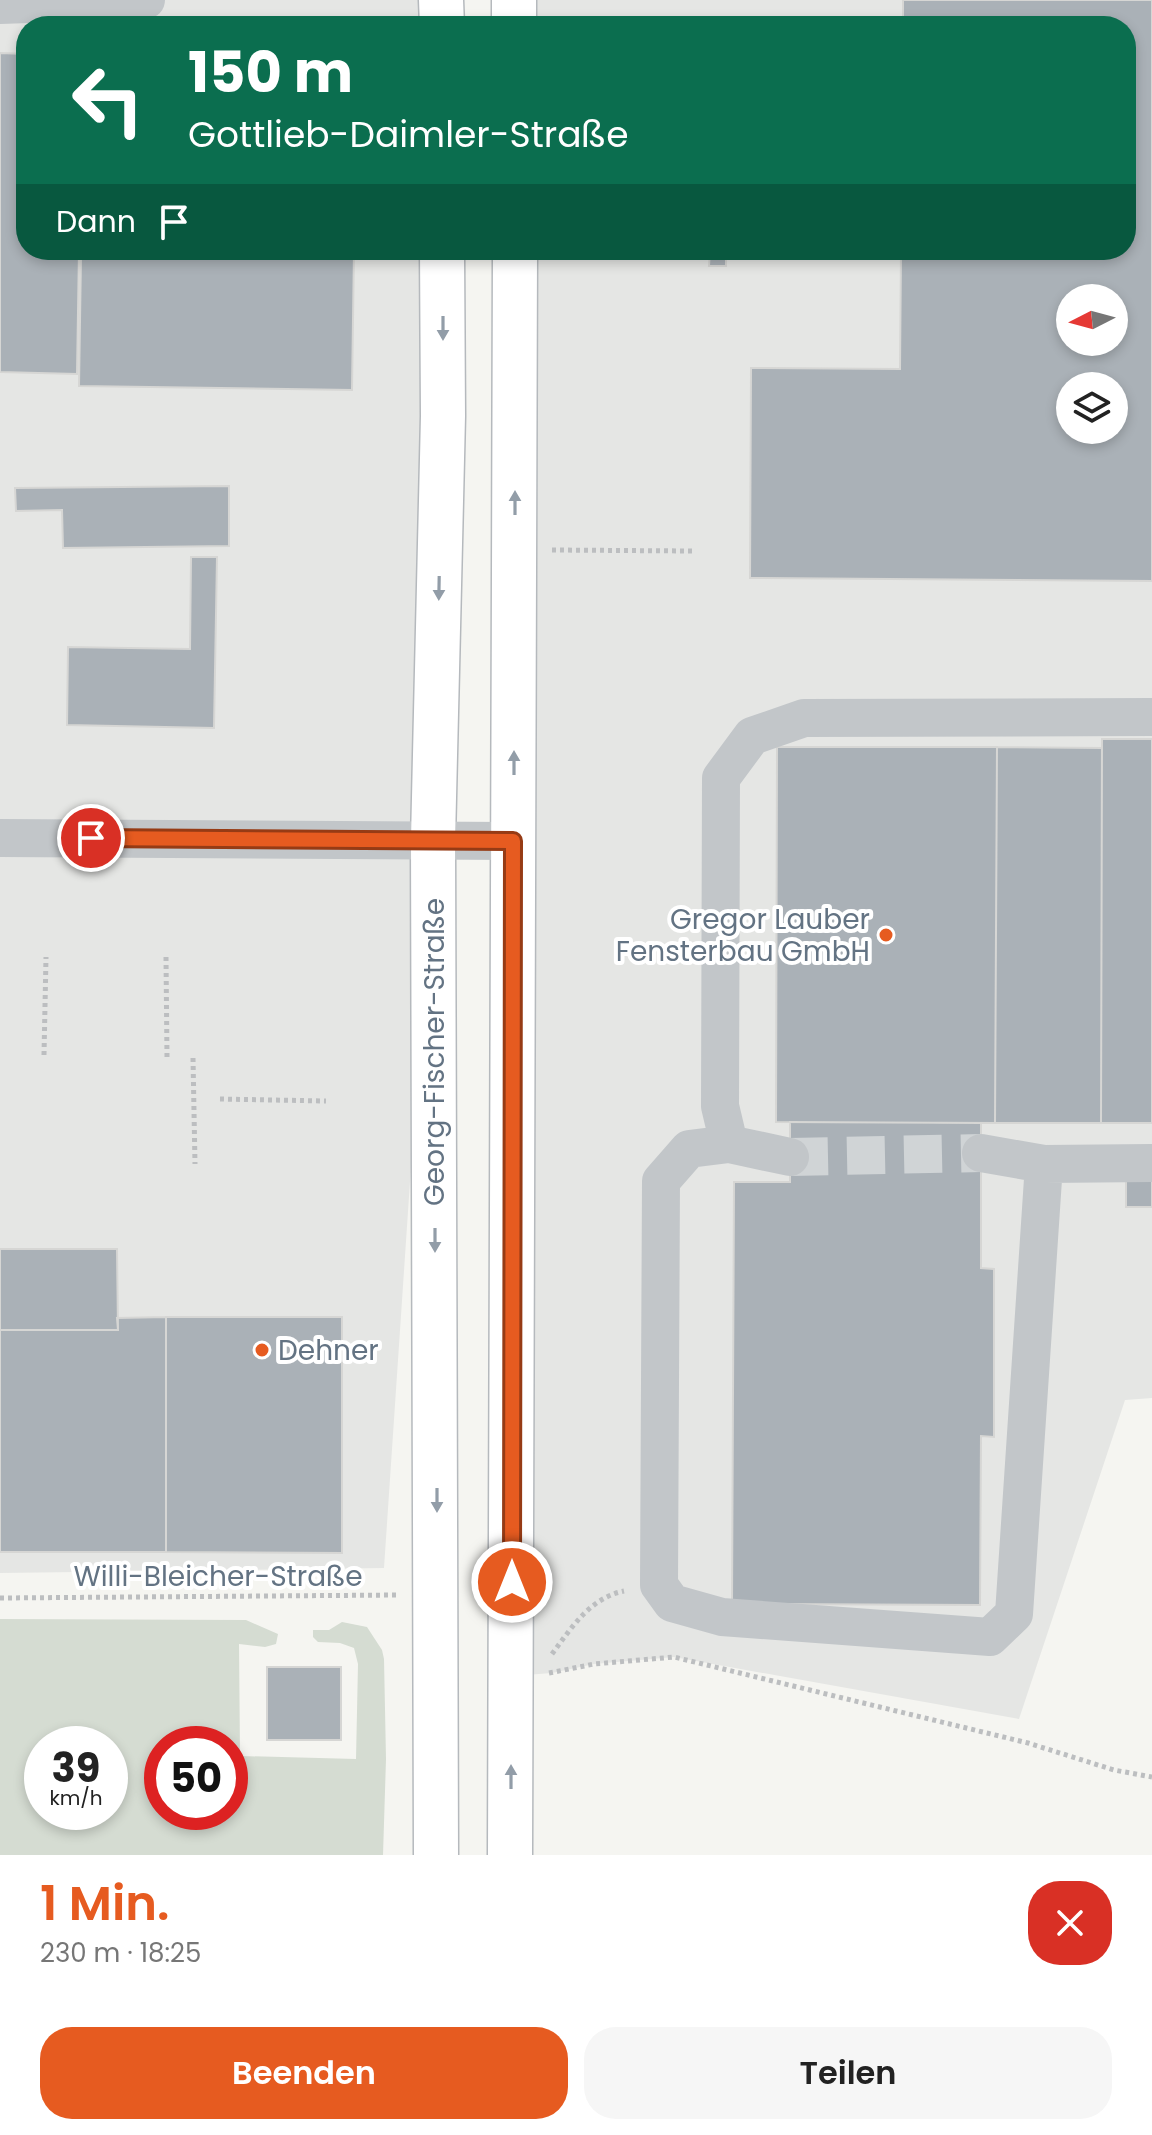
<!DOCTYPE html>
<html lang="de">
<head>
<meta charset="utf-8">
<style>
	body { margin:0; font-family:Poppins,sans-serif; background:#f6f6f6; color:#222; height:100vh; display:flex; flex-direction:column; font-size:30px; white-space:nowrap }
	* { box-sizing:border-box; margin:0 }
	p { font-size:26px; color:#767676 }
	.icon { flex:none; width:44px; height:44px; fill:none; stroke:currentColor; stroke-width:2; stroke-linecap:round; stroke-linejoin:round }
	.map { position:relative; height:1855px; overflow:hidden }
	.side { display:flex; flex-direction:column; background:#fff; flex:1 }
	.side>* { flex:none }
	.guide { position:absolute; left:16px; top:16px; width:1120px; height:244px; border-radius:32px; box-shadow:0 4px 12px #0003; background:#0b6e4f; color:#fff; overflow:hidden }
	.needle { width:52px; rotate:264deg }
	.fabs { position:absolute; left:1056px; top:284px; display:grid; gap:16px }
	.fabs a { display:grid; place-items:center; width:72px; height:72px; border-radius:50%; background:#fff; box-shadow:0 4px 12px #0003; font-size:40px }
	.speed { position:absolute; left:24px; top:1726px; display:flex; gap:16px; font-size:40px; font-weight:700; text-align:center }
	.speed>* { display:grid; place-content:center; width:104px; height:104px; border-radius:50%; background:#fff; box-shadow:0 4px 12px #0003; line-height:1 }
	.speed small { font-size:20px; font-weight:400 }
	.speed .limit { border:12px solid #d22; background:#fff; color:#111 }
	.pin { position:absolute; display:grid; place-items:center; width:68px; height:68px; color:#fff; margin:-34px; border:4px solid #fff; border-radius:50%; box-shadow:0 2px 8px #0007 }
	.me { position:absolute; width:88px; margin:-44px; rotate:0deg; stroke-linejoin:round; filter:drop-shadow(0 0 6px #0008) }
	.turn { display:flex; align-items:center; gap:28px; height:168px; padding:0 40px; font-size:36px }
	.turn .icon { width:104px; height:104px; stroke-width:2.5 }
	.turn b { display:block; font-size:56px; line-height:68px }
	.then { display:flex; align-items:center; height:76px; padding:0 40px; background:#0003; gap:16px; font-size:30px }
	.round { display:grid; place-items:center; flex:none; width:84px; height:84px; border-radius:32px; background:#f6f6f6 }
	.overview { display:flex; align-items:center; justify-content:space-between; height:136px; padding:0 40px }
	h1 { font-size:48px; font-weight:600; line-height:60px; color:#e65b20 }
	.action { display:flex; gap:16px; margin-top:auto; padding:16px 40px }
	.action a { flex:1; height:92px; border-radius:32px; background:#e65b20; color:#fff; font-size:32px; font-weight:600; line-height:92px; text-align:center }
	.action a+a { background:#f6f6f6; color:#222 }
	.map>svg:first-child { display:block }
	.built { fill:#e5e6e4; fill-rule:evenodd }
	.green { fill:#d5dcd2; fill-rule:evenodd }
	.building { fill:#aab1b7; stroke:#d6d6d4; stroke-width:2; fill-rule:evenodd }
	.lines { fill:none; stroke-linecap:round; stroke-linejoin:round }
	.minor-tunnel { stroke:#d0d4d6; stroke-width:38; stroke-dasharray:38 19; stroke-linecap:butt }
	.major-casing { stroke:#b5b9bd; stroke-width:47 }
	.path { stroke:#bcbec0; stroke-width:5; stroke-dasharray:4 4; stroke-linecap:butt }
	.minor { stroke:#c2c6c9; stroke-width:38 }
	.major { stroke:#fff; stroke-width:44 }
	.oneway { fill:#929da8 }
	.route-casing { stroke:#963b15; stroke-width:20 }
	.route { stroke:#e65b20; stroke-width:14 }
	.poi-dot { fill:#e65b20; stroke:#fff; stroke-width:3 }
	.labels { text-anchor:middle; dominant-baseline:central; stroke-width:8; stroke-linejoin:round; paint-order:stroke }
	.poi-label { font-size:28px; fill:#637383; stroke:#fff; text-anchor:end }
	.street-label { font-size:28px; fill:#637383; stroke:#fff }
</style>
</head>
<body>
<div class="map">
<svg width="1152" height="1855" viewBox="0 0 1152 1855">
	<rect width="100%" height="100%" fill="#f5f5f1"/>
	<path class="built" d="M0,0H441L442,26H26V250H442L433,840L384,1568L0,1573Z
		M514,0H1152V1398L1125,1400L1019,1719L674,1657L594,1664L552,1673L512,1676L515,250H1126V26H514ZM1070,298H1114V342H1070ZM1070,386H1114V430H1070Z"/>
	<path class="green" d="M0,1619L246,1620L278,1634L276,1644L265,1647L239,1644L240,1756L356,1759L358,1664L354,1648L340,1643L318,1642L313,1637V1630H329L342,1622L367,1627L382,1650L384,1659L386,1759L383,1855H0ZM42,1744H110V1812H42ZM162,1744H230V1812H162Z"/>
	<path class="building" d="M903,0H1152V581L750,578L751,368L900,369L901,250H1126V26H903ZM1070,298H1114V342H1070ZM1070,386H1114V430H1070Z
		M0,53L26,54V250H79L77,374L0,372Z
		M189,250H354L352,390L79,386L81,256L189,258Z
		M710,250H726V266H709Z
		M229,486V546L63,548L62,510L16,511L15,488Z
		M191,557H217L214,728L67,725L68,647L190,649Z
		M1102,739H1152V1123H1101Z
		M777,747H997L995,1123L776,1122Z
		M997,747L1102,748L1101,1123H995Z
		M790,1122L981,1123V1268L994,1269V1437L981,1436L980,1605L732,1604L734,1182H790Z
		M1126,1178H1152V1207H1126Z
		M0,1249H117L118,1330H0Z
		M166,1317V1552H0V1330H118L117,1318Z
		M166,1317H342V1553L166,1552Z
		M267,1667H341V1740H267Z"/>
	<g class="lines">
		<path class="minor-tunnel" d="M790,1157L981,1153"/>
		<defs>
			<path id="major" d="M441,0L442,26
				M514,0V26
				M436,1855L433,840L443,416L442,250
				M510,1855L515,250"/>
		</defs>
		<use href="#major" class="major-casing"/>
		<path class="path" d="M552,550L692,551
			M166,957L167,1057
			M44,1055L46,957
			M193,1058L195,1164
			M220,1099L326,1101
			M0,1598L399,1595
			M552,1654C572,1627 590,1598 624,1591
			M549,1673L594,1664L674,1657L1028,1743L1114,1770L1152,1777"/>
		<path class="minor" d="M0,5L146,0
			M0,838L513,841
			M729,1144L689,1149L661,1181L659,1585L672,1603L722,1617L990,1637L1014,1614L1044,1164
			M981,1153L1044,1164L1152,1163
			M790,1157L729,1144L720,1106L721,778L752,736L804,718L1152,717"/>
		<use href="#major" class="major"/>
	</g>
	<defs><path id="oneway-solid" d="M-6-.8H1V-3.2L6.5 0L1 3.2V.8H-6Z" transform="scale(2)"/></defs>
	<g class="oneway">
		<use href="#oneway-solid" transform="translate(443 328) rotate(90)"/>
		<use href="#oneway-solid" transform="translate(515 503) rotate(-90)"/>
		<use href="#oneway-solid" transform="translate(439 588) rotate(91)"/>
		<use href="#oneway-solid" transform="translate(514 763) rotate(-90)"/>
		<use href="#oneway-solid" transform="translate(435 1240) rotate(90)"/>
		<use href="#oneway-solid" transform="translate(437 1500) rotate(90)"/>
		<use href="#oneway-solid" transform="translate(511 1777) rotate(-90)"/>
	</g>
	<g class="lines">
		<defs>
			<path id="route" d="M91,838L513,841L512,1582"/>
		</defs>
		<use href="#route" class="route-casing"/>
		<use href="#route" class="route"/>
	</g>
	<g class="poi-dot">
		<circle cx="886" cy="935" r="8"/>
		<circle cx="262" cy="1350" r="8"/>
	</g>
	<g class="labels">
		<g class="poi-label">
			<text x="870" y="919">Gregor Lauber<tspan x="870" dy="32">Fensterbau GmbH</tspan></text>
			<text x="278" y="1350" text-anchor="start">Dehner</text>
		</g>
		<g class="street-label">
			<text transform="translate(434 1052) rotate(-90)">Georg-Fischer-Straße</text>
			<text x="218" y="1576">Willi-Bleicher-Straße</text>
		</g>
	</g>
</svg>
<div class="fabs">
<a><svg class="needle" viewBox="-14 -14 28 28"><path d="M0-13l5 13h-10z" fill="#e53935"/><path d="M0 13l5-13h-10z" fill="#767676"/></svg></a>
<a><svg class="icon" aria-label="layers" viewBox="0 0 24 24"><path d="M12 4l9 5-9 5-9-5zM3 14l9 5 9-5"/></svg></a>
</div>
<div class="speed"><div>39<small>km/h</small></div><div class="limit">50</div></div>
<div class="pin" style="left:91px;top:838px;background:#d93025"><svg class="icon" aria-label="arrive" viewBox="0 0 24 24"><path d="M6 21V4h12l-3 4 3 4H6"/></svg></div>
<svg class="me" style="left:512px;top:1582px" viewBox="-20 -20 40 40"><circle r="17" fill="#e65b20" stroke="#fff" stroke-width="3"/><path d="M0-11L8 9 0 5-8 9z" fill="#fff"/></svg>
<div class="guide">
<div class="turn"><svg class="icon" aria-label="left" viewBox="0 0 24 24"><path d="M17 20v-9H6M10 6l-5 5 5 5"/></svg><div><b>150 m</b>Gottlieb-Daimler-Straße</div></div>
<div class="then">Dann<svg class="icon" aria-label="arrive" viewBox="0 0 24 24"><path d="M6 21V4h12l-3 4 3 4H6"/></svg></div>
</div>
</div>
<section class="side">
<div class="overview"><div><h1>1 Min.</h1><p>230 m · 18:25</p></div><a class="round" style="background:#d93025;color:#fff"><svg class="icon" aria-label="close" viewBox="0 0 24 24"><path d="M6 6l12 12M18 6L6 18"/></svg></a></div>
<div class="action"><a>Beenden</a><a>Teilen</a></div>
</section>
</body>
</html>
